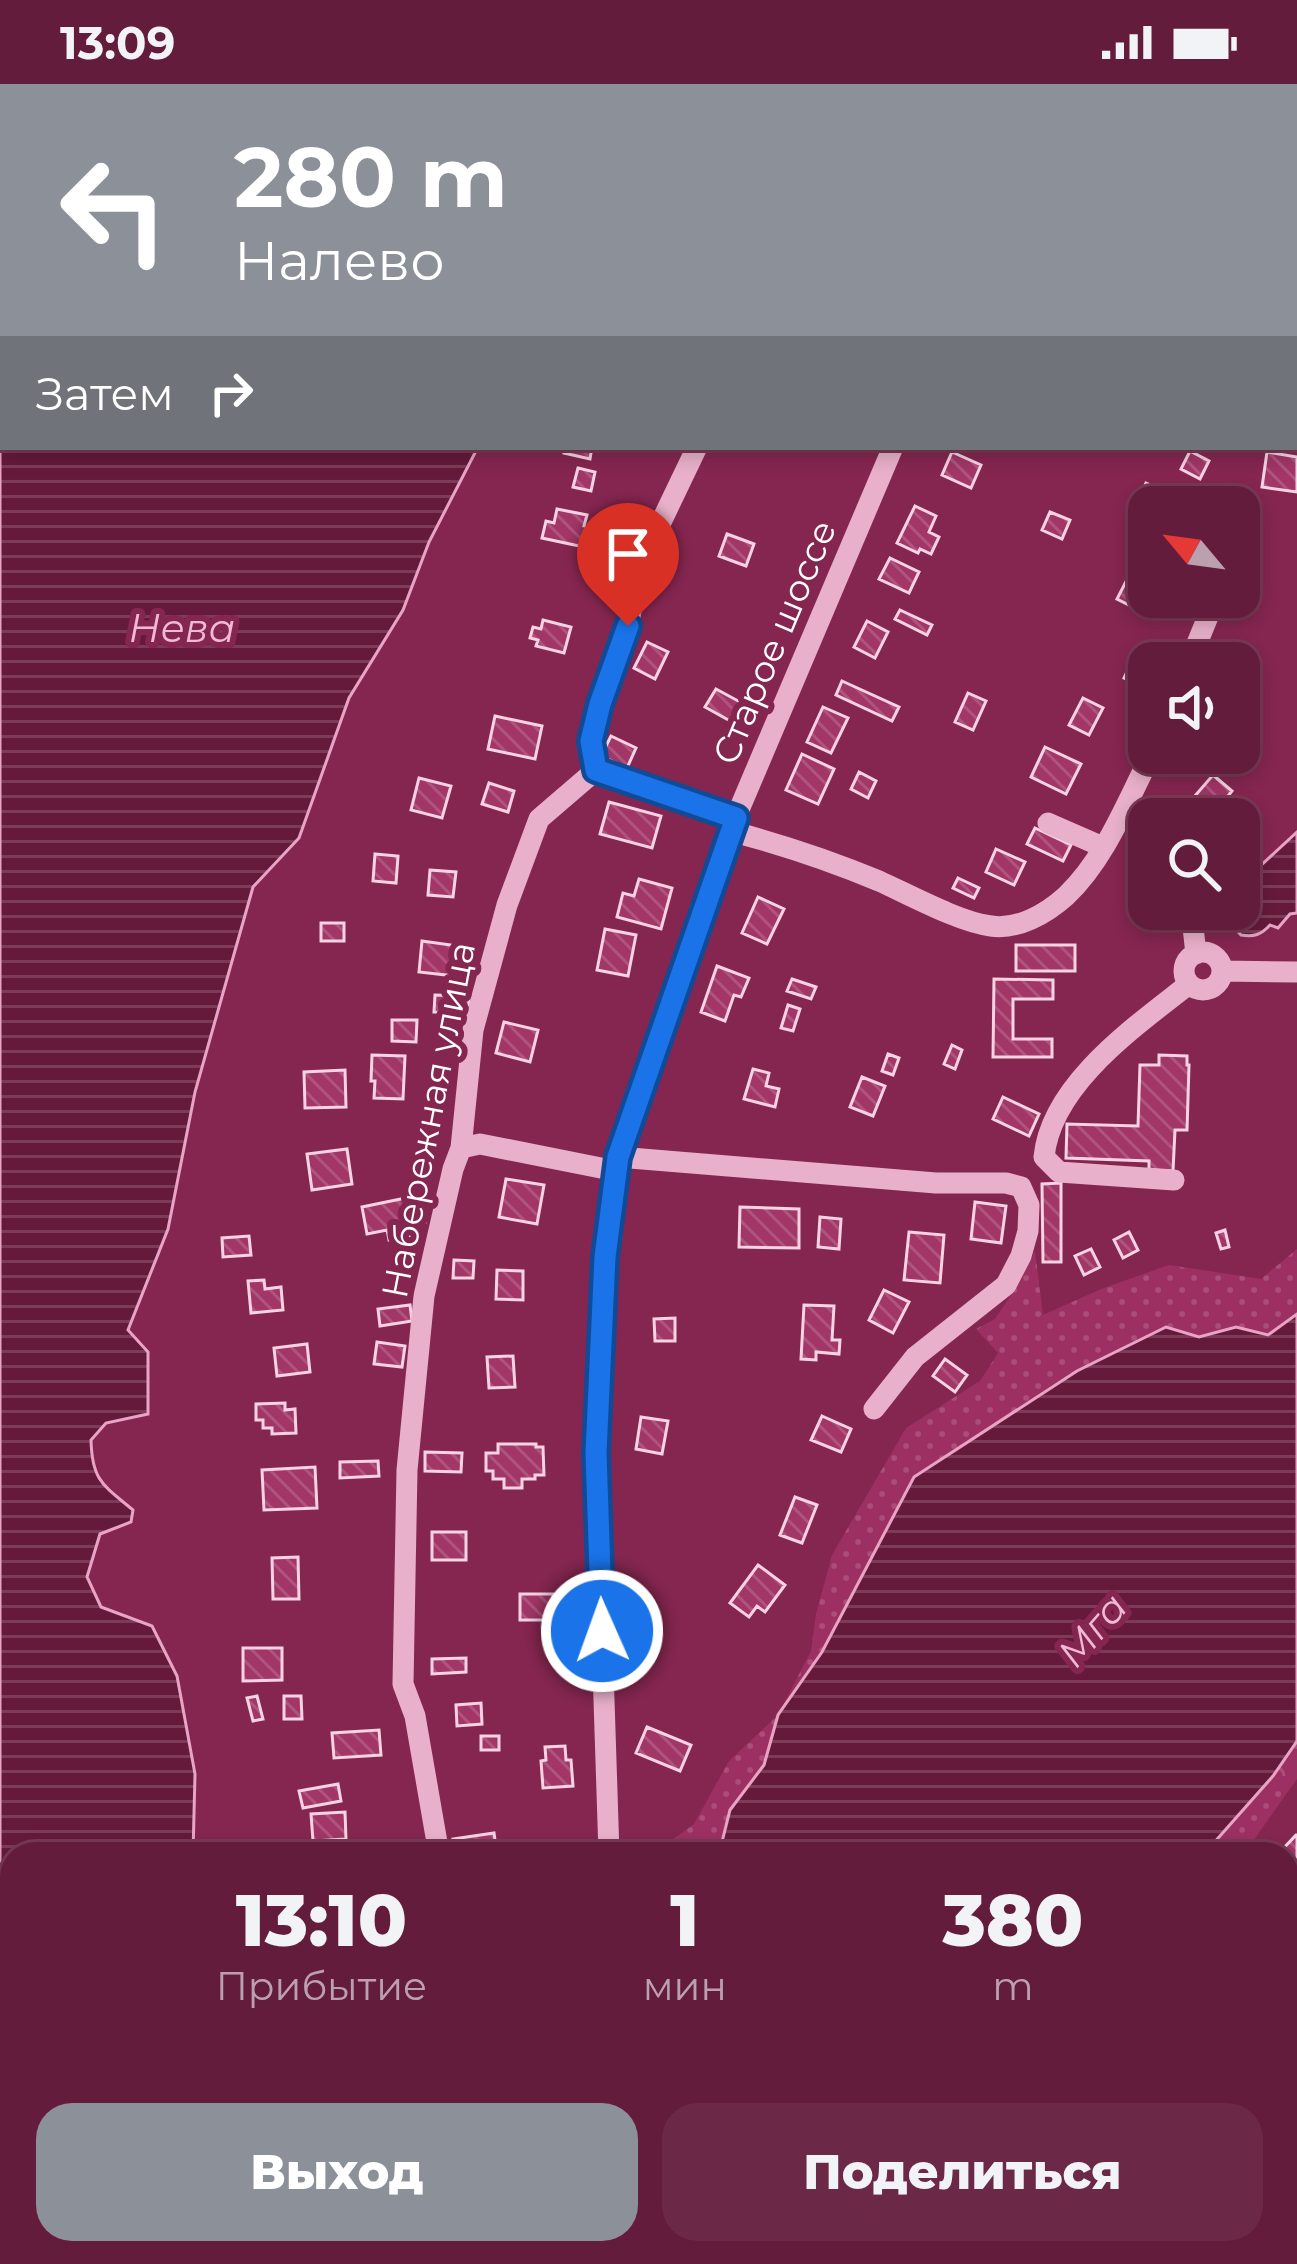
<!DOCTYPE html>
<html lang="ru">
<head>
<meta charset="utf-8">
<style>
	body { margin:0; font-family:Montserrat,sans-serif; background:#6c2947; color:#f1f3f6; height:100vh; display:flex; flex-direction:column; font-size:45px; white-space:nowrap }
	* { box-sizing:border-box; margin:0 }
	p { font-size:39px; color:#bba1af }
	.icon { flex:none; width:66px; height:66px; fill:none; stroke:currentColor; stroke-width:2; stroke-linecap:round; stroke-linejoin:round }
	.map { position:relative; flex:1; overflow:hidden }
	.drawer { position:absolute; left:0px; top:1758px; width:1299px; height:423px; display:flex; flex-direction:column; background:#641c3c; border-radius:36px 36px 0 0; box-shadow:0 6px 18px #0003,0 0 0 3px #783a56 }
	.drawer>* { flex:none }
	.guide { position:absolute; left:0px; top:0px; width:1299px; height:366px; box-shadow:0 6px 18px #0003,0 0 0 3px #783a56; background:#8c9099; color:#fff; overflow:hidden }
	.needle { width:78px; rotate:299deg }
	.fabs { position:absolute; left:1128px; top:402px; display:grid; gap:24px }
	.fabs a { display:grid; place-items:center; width:132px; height:132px; border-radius:24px; background:#641c3c; box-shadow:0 6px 18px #0003,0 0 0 3px #783a56; font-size:60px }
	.pin { position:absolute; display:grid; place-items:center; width:102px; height:102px; color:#fff; margin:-123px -51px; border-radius:50% 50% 50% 0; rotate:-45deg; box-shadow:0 0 12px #0007 }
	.pin .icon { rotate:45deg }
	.me { position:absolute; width:132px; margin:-66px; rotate:358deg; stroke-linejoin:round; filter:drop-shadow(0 0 9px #0008) }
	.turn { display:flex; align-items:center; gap:42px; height:252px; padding:0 36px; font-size:54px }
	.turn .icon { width:156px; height:156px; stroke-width:2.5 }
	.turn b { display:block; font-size:84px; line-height:102px }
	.then { display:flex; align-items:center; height:114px; padding:0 36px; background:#0003; gap:24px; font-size:45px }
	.eta { display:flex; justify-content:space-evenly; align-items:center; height:204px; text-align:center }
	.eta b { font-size:72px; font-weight:800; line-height:84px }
	.cta { display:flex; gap:24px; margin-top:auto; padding:24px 36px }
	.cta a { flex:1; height:138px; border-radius:36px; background:#8c9099; color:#fff; font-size:48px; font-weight:800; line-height:138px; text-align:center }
	.cta a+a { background:#6c2947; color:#f1f3f6 }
	.status { display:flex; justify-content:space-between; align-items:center; height:84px; padding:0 60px; background:#641c3c; direction:ltr }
	.status svg { height:33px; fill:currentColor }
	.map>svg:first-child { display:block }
	.grass { fill:url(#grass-dots) }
	.forest { fill:url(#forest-crowns) }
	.water { fill:url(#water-rules); stroke:#e8a4c5; stroke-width:3 }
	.building { fill:url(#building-back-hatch); stroke:#f6d3e4; stroke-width:3 }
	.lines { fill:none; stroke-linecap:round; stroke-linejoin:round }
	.minor { stroke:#e8b0ca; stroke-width:21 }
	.route-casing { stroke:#114b97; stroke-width:30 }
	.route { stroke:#1a73e8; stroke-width:21 }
	.labels { text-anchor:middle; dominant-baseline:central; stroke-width:12; stroke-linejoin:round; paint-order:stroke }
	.street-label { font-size:36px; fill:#fff; stroke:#852650 }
	.water-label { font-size:39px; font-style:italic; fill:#efbbd4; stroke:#852650 }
</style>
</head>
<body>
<div class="status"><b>13:09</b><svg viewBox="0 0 49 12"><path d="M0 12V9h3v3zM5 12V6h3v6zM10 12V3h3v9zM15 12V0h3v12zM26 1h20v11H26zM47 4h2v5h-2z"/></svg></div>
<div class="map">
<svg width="1297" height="2180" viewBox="0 0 1297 2180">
	<defs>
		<pattern id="grass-dots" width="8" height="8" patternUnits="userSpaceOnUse" patternTransform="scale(3)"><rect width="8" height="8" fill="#9c3062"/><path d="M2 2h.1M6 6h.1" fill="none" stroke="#ab4f7a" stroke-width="1.8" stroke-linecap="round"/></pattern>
		<pattern id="forest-crowns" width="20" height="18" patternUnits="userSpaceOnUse" patternTransform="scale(3)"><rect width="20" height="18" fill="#9c3062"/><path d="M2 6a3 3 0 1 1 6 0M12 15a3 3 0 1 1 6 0" fill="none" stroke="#ab4f7a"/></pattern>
		<pattern id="water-rules" width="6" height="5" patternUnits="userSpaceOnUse" patternTransform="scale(3)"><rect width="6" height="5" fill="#651a3b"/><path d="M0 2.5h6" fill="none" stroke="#7c3c58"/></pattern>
		<pattern id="building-back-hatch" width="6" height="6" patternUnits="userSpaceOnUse" patternTransform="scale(3)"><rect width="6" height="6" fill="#a13667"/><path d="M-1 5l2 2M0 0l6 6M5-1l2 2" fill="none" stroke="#af547e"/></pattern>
	</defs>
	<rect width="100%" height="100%" fill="#852650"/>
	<path class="grass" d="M1297,1165V1230L1269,1251L1236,1243L1199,1253L1166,1243L1077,1287L914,1393L822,1568L778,1631L764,1681L730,1726L719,1770H653L694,1740L729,1677L778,1631L811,1567L816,1530L832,1471L906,1344L980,1297L998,1269L976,1245L995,1235L1021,1196L1035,1167L1043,1231L1101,1205L1169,1181L1261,1195Z
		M1273,1692L1284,1713L1244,1770H1204Z"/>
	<path class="forest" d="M1297,1657V1695L1284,1713L1273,1692Z
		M1297,2096V2180L1277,2169H1287V2099Z
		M955,2169H1095L1099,2176L1118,2179L950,2180Z"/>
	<path class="water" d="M0,0H703L702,3H3V363H478L429,458L403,526L349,614L299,754L253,803L195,1008L168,1145L128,1246L148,1268V1330L106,1339L91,1356C92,1397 103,1401 133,1426L131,1438L100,1450L87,1493L101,1523L152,1542L177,1592L195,1690L193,1770H12V2169H161L162,2180H0Z
		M1297,748V829L1290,830L1278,844L1270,841C1261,851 1254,853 1241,851C1232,840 1220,842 1221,825H1239L1241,808L1255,796L1257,785Z
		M1297,1230V1657L1273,1692L1204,1770H719L730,1726L764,1681L778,1631L822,1568L914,1393L1077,1287L1166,1243L1199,1253L1236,1243L1268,1251Z
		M637,2169H940L934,2180H633Z"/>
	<path class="building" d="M565,363H592L590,375L564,369Z
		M1190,367L1209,377L1200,395L1181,385Z
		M952,368L981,381L971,404L942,391Z
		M1267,368L1297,373V408L1262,403Z
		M578,384L595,388L591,407L573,403Z
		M1146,399L1182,416L1178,423H1149V450L1127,440Z
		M915,422L936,432L929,448L939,453L931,470L920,465L918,469L897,459Z
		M557,425L587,431L584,442L597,445L593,465L542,454L546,437L554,439Z
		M1050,428L1070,436L1062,455L1042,446Z
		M727,450L754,460L746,482L719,472Z
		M1140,470L1149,475V513H1156L1147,530L1117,515Z
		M890,474L919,488L909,509L879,495Z
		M900,526L932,541L927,551L895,535Z
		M543,536L571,543L564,569L536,562L538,556L530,554L533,543L541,545Z
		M867,537L888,548L875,574L854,563Z
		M647,558L668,568L655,595L634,584Z
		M1132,577L1149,585L1148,606L1124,594Z
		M1239,596L1261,605L1245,644L1239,641Z
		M842,597L899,623L892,637L836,611Z
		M716,605L742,619L732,638L705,623Z
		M968,609L986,617L973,646L955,638Z
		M1083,614L1103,624L1089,651L1069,641Z
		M823,623L848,634L831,669L807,658Z
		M495,632L542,642L535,675L488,665Z
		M611,652L636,664L627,684L601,672Z
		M1045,663L1081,680L1066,710L1031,693Z
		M802,670L834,685L818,720L786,706Z
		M859,688L876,697L868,714L851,705Z
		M1213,691L1232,707L1215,728L1224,735H1190L1181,728Z
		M419,694L451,702L442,734L411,726Z
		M489,699L514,707L508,728L482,720Z
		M609,718L661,732L652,764L600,750Z
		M1035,744L1071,761L1063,777L1027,760Z
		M996,765L1025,778L1014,801L986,788Z
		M375,770L398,772L396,799L373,797Z
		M430,786L456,788L453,813L428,811Z
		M958,794L979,804L974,814L953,804Z
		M639,795L672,804L661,845L617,833L623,809L634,812Z
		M758,813L784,825L767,860L742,849Z
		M321,839H344V857H321Z
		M605,845L636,851L628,892L597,886Z
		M422,857L458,862L455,892L419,888Z
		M1016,861H1075V887H1016Z
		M717,882L749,894L741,913L734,911L725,937L701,928Z
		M792,895L816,903L811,915L787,907Z
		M994,895L1053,896V915H1013V955H1052V973H993Z
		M435,911L469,912V929L434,928Z
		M788,921L800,925L793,947L781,944Z
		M392,936H417L416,958L392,957Z
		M504,938L538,946L530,978L496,969Z
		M952,961L962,966L955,985L944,980Z
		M888,970L899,974L893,991L882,987Z
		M372,971L405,972L403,1015L374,1014L375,997H371Z
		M1159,971L1187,972V981H1189L1187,1046H1175L1173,1087L1149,1086V1077L1066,1074L1067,1040L1138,1042L1140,981H1159Z
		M753,985L769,989L766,1002L779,1005L775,1023L744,1015Z
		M345,986L346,1023L305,1024L304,988Z
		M862,993L885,1002L873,1032L850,1023Z
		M1003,1013L1039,1030L1029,1052L993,1035Z
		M347,1065L352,1100L312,1106L307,1070Z
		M506,1095L544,1101L537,1140L499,1133Z
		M1061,1099V1178H1043L1042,1100Z
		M420,1111L425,1138L416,1140L418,1150L389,1156L387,1146L367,1150L362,1123Z
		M975,1118L1006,1122L1001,1159L971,1155Z
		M740,1123L799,1125V1164L739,1163Z
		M820,1133L841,1135L839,1165L818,1163Z
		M1225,1146L1229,1163L1221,1165L1216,1149Z
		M909,1148L944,1151L940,1199L904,1196Z
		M1129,1148L1138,1166L1123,1174L1114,1156Z
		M249,1152L251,1171L223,1173L222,1154Z
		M1091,1165L1100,1183L1084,1191L1075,1172Z
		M454,1176L474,1177L473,1194H453Z
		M497,1186L523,1187V1216L496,1215Z
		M264,1196L265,1205L281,1203L283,1226L251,1229L248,1197Z
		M884,1206L909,1218L893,1249L869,1236Z
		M410,1221L412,1237L380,1242L378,1225Z
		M804,1221L834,1222L832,1256H840L839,1270L816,1268V1276L801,1275Z
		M675,1234V1257H655L654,1235Z
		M377,1258L405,1262L402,1283L374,1280Z
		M307,1260L310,1288L277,1292L274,1264Z
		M513,1272L515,1303L489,1304L487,1273Z
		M945,1275L967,1291L955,1308L933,1292Z
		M285,1319V1326L295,1325L296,1349L272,1350V1344H263V1336H256V1320Z
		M822,1332L851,1345L841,1368L811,1356Z
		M641,1333L668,1337L662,1370L636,1365Z
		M498,1360H536V1363H543L544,1391H535V1395H522V1404H504V1395H493V1387H486V1369H498Z
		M425,1368L462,1369L461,1388L425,1387Z
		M378,1377L379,1392L340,1394V1378Z
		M315,1383L317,1424L264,1426L262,1386Z
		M795,1413L817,1421L802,1459L780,1451Z
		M432,1448H466V1476H432Z
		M298,1473L299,1515H273L272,1474Z
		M758,1481L785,1501L765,1528L757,1522L749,1533L730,1519Z
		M520,1510H553V1536H520Z
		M243,1564H282V1596L243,1597Z
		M466,1574V1588L432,1590V1575Z
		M257,1612L263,1635L253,1637L247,1614Z
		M284,1612H301L302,1635H284Z
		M481,1619L482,1640L457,1642L456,1621Z
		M647,1643L691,1661L680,1687L636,1669Z
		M379,1646L381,1671L334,1674L332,1649Z
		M481,1652H499V1666H481Z
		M565,1662L566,1676H571L573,1702L543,1704L541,1677L546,1676L545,1663Z
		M338,1700L341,1717L303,1724L299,1707Z
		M345,1728L346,1755L313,1757L311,1730Z
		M494,1749L497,1770H455L453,1755Z
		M1296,1751H1297V1785L1287,1775V1770L1280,1768Z
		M188,2169H213L214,2180H189Z
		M376,2169H426L427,2180H378Z
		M480,2169H553L554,2180H481Z"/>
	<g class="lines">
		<path class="minor" d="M1043,3L1045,0
			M1296,23H1297
			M1296,254H1297
			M1233,423V421
			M1189,579L1216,513
			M596,686L591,657L600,620L628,542L640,482L697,363
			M596,686L736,733
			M1048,739L1103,763
			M730,747C780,760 831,777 879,797C910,811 959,838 991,842C1018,846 1046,830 1066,812C1106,774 1127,717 1152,669
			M1191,825L1196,870
			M1184 887a19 19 0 1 1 38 0a19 19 0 1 1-38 0Z
			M1222,887L1297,888
			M461,1064L480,1060L616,1087
			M618,1073L936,1099H1006L1021,1103L1029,1121L1028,1147L1021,1172L1006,1201L915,1273L874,1325
			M1174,1096L1059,1088L1044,1073C1051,1000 1136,942 1189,900
			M176,1770V1766
			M439,1770L415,1632L403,1600L407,1386L424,1212L453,1085L461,1064L473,946L507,821L539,735L596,686
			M609,1770L596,1369L605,1173L618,1073L730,747L893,363
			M1287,1870L1297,1857
			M454,2169L455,2174
			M1144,2169L1153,2180
			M304,2180L308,2169"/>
	</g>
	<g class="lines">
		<defs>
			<path id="route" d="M602,1547L596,1369L605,1173L618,1073L736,734L596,686L591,657L600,620L628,542"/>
		</defs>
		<use href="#route" class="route-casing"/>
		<use href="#route" class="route"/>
	</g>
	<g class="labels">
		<g class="street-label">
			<text transform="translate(774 558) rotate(-67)">Старое шоссе</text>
			<text transform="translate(428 1036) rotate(-79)">Набережная улица</text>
		</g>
		<g class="water-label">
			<text x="182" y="544">Нева</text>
			<text transform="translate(1092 1546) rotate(-49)">Мга</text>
		</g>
	</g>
</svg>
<div class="fabs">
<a><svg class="needle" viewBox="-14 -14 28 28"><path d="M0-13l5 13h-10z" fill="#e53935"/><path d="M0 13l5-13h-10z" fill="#bba1af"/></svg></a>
<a><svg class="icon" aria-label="sound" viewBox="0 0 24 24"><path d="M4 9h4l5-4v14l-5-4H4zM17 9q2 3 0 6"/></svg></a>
<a><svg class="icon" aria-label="search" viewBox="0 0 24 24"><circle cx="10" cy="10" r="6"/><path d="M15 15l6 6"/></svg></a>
</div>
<div class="pin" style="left:628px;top:542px;background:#d93025"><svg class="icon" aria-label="arrive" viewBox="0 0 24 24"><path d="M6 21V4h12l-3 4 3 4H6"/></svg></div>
<svg class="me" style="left:602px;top:1547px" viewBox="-20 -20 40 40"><circle r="17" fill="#1a73e8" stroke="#fff" stroke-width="3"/><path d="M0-11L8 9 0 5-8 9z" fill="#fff"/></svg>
<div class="guide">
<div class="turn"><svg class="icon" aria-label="left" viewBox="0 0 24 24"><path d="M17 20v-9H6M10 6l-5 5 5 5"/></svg><div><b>280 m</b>Налево</div></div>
<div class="then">Затем<svg class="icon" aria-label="right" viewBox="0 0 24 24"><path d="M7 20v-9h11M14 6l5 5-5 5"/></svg></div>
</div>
<section class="drawer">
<div class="eta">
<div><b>13:10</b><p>Прибытие</p></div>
<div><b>1</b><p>мин</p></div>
<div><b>380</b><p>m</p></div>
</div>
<div class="cta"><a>Выход</a><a>Поделиться</a></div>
</section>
</div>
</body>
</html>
